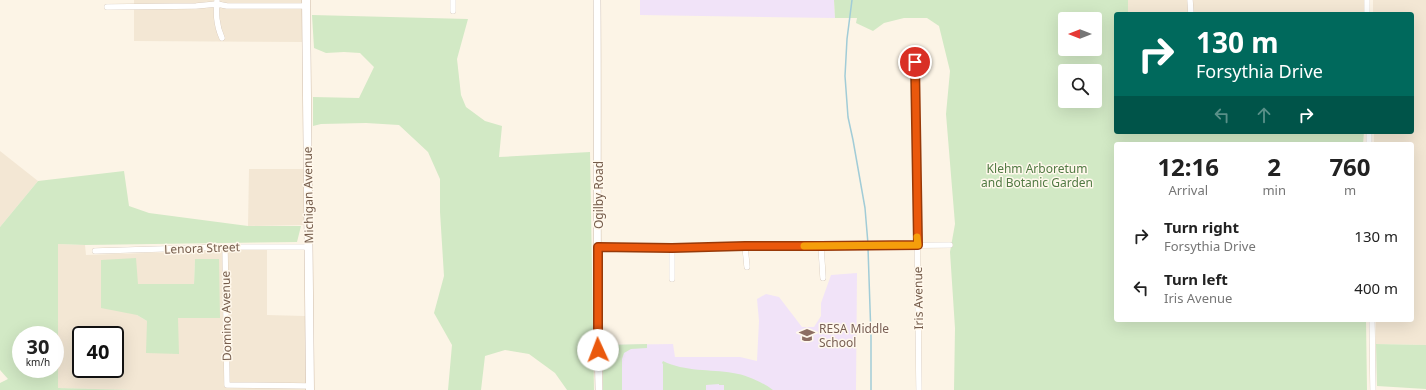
<!DOCTYPE html>
<html lang="en">
<head>
<meta charset="utf-8">
<style>
	body { margin:0; font-family:"Noto Sans",sans-serif; background:#f6f6f6; color:#222; height:100vh; display:flex; flex-direction:column; font-size:15px; white-space:nowrap }
	* { box-sizing:border-box; margin:0 }
	p { font-size:13px; color:#767676 }
	.icon { flex:none; width:22px; height:22px; fill:none; stroke:currentColor; stroke-width:2; stroke-linecap:round; stroke-linejoin:round }
	.map { position:relative; flex:1; overflow:hidden }
	.sheet { position:absolute; left:1114px; top:142px; width:300px; height:180px; display:flex; flex-direction:column; background:#fff; border-radius:4px; box-shadow:0 4px 16px #0002 }
	.sheet>* { flex:none }
	.guide { position:absolute; left:1114px; top:12px; width:300px; height:122px; border-radius:4px; box-shadow:0 4px 16px #0002; background:#00695c; color:#fff; overflow:hidden }
	.needle { width:26px; rotate:270deg }
	.buttons { position:absolute; left:1058px; top:12px; display:grid; gap:8px }
	.buttons a { display:grid; place-items:center; width:44px; height:44px; border-radius:4px; background:#fff; box-shadow:0 4px 16px #0002; font-size:20px }
	.speed { position:absolute; left:12px; top:326px; display:flex; gap:8px; font-size:20px; font-weight:700; text-align:center }
	.speed>* { display:grid; place-content:center; width:52px; height:52px; border-radius:50%; background:#fff; box-shadow:0 4px 16px #0002; line-height:1 }
	.speed small { font-size:10px; font-weight:400 }
	.speed .limit { border:2px solid #111; border-radius:6px; background:#fff; color:#111 }
	.pin { position:absolute; display:grid; place-items:center; width:34px; height:34px; color:#fff; margin:-17px; border:2px solid #fff; border-radius:50%; box-shadow:0 1px 4px #0007 }
	.me { position:absolute; width:44px; margin:-22px; rotate:358deg; stroke-linejoin:round; filter:drop-shadow(0 0 3px #0008) }
	.turn { display:flex; align-items:center; gap:14px; height:84px; padding:0 16px; font-size:18px }
	.turn .icon { width:52px; height:52px; stroke-width:2.5 }
	.turn b { display:block; font-size:28px; line-height:34px }
	.lanes { display:flex; align-items:center; height:38px; padding:0 16px; background:#0003; justify-content:center; gap:20px; direction:ltr }
	.lanes .off { opacity:.35 }
	.eta { display:flex; justify-content:space-evenly; align-items:center; height:68px; text-align:center }
	.eta b { font-size:24px; font-weight:700; line-height:28px }
	ul { padding:0; list-style:none }
	li { display:flex; align-items:center; gap:12px; height:52px; padding:0 16px }
	li div { flex:1 }
	li b { display:block; font-size:15px }
	li em { font-style:normal }
	.map>svg:first-child { display:block }
	.residential { fill:#f3e7d4; fill-rule:evenodd }
	.education { fill:#f1e3f8 }
	.green { fill:#d2e9c5; fill-rule:evenodd }
	.lines { fill:none; stroke-linecap:round; stroke-linejoin:round }
	.stream { stroke:#a1ccd7; stroke-width:1.5 }
	.minor-casing { stroke:#cfbfaf; stroke-width:6 }
	.tertiary-casing { stroke:#cfbfaf; stroke-width:8 }
	.secondary-casing { stroke:#d0bdaa; stroke-width:9 }
	.minor { stroke:#fff; stroke-width:5.5 }
	.tertiary { stroke:#fff; stroke-width:7 }
	.secondary { stroke:#fff; stroke-width:8 }
	.route-casing { stroke:#983908; stroke-width:10 }
	.route { stroke:#ea580c; stroke-width:7 }
	.slow { stroke:#f59e0b; stroke-width:7 }
	.labels { text-anchor:middle; dominant-baseline:central; stroke-width:3; stroke-linejoin:round; paint-order:stroke }
	.park-label { font-size:12px; fill:#517a43; stroke:#fff8ec }
	.street-label { font-size:12px; fill:#755c4b; stroke:#fff8ec }
	.education-label { font-size:12px; fill:#785e54; stroke:#fff8ec; text-anchor:start }
</style>
</head>
<body>
<div class="map">
<svg width="1426" height="390" viewBox="0 0 1426 390">
	<rect width="100%" height="100%" fill="#fcf4e6"/>
	<path class="residential" d="M134,0H304V42L134,41Z
		M1128,0H1366L1365,14H1128Z
		M1373,0H1426V345L1376,344V320H1412V144H1374V132H1412V14H1373Z
		M0,151L38,181L0,227Z
		M249,169H304L305,225L248,226Z
		M58,244L85,245L86,255L267,249V315L305,316L306,390H133L58,388ZM195,259L220,318H178L147,321L137,315L138,284H194ZM81,335H115V369H81Z"/>
	<path class="education" d="M640,0H834L835,18L640,15Z
		M857,273L856,390H603V345L673,344L675,357H740L757,361L759,321L757,299L766,294L779,297L802,327H814L821,316V303L831,275Z"/>
	<path class="green" d="M834,0H1128V14H1116V132H1364L1363,144H1116V320H1366L1367,390H954L955,328L950,252L955,224L946,114L950,71L939,26L927,18H904L884,23L873,31L856,23L857,18H835ZM1065,19H1095V49H1065ZM1065,71H1095V101H1065Z
		M312,15L468,19L457,59L461,95L466,107L485,121L502,126L499,157L590,152L594,390H567L555,373L529,354L505,350L485,356L481,390H448L452,345L434,313L444,276L440,212V179L428,152L399,125L366,123L321,124L313,126V97L359,98L374,67L360,53L344,52L326,53L314,48Z
		M124,171L129,206L149,213L248,226H301L297,242L85,245L58,244V388L133,390H0V383L8,379L0,370V227L38,181ZM21,335H55V369H21Z
		M136,258L138,284H194L195,259H219L220,318H178L179,354L146,353L147,321L137,315L101,308V260Z
		M647,344V348L631,349L624,353L622,359V390H603V345Z
		M1376,344L1426,345V389L1377,386Z
		M663,361C685,372 710,369 733,373C747,375 762,382 773,390H724V385H719V384L706,385V390H663V364L662,363Z"/>
	<g class="lines">
		<path class="stream" d="M852,0L847,39L845,76L848,117L853,140L865,208L868,244
			M868,248L871,337V390"/>
		<defs>
			<path id="minor" d="M217,0C216,13 216,25 222,38
				M453,0V11
				M1190,0L1191,14
				M107,7L196,6L217,4L227,6H306
				M1367,14V0
				M915,62L919,390
				M1369,132V144
				M745,246L747,267
				M821,246L823,278
				M225,247L227,385L310,386
				M598,247L672,248L745,246H821L950,245
				M672,248V279
				M95,251L225,247H309
				M1372,320L1373,390"/>
			<path id="tertiary" d="M597,0C598,130 596,260 599,390"/>
			<path id="secondary" d="M306,0L310,390"/>
		</defs>
		<use href="#minor" class="minor-casing"/>
		<use href="#tertiary" class="tertiary-casing"/>
		<use href="#secondary" class="secondary-casing"/>
		<use href="#minor" class="minor"/>
		<use href="#tertiary" class="tertiary"/>
		<use href="#secondary" class="secondary"/>
	</g>
	<g class="lines">
		<defs>
			<path id="route" d="M598,350V247L672,248L745,246H821L918,245L915,62"/>
		</defs>
		<use href="#route" class="route-casing"/>
		<use href="#route" class="route"/>
		<path class="slow" d="M804,246L918,245L917,237"/>
	</g>
	<defs>
		<symbol id="school-bare" viewBox="-9 -9 18 18"><path d="M0-5L7-2L0 1L-7-2ZM-4 1L0 2.5L4 1V4Q0 6-4 4Z" fill="#8d6e63" stroke="#fff8ec" stroke-width="2.5" paint-order="stroke"/></symbol>
	</defs>
	<g fill-rule="evenodd">
		<use href="#school-bare" x="796" y="324" width="22" height="22"/>
	</g>
	<g class="labels">
		<g class="park-label">
			<text x="1037" y="168">Klehm Arboretum<tspan x="1037" dy="14">and Botanic Garden</tspan></text>
		</g>
		<g class="street-label">
			<text transform="translate(308 195) rotate(-91)">Michigan Avenue</text>
			<text transform="translate(598 195) rotate(-90)">Ogilby Road</text>
			<text transform="translate(202 248) rotate(-2)">Lenora Street</text>
			<text transform="translate(918 298) rotate(-91)">Iris Avenue</text>
			<text transform="translate(226 316) rotate(-91)">Domino Avenue</text>
		</g>
		<g class="education-label">
			<text x="819" y="328">RESA Middle<tspan x="819" dy="14">School</tspan></text>
		</g>
	</g>
</svg>
<div class="buttons">
<a><svg class="needle" viewBox="-14 -14 28 28"><path d="M0-13l5 13h-10z" fill="#e53935"/><path d="M0 13l5-13h-10z" fill="#767676"/></svg></a>
<a><svg class="icon" aria-label="search" viewBox="0 0 24 24"><circle cx="10" cy="10" r="6"/><path d="M15 15l6 6"/></svg></a>
</div>
<div class="speed"><div>30<small>km/h</small></div><div class="limit">40</div></div>
<div class="pin" style="left:915px;top:62px;background:#d93025"><svg class="icon" aria-label="arrive" viewBox="0 0 24 24"><path d="M6 21V4h12l-3 4 3 4H6"/></svg></div>
<svg class="me" style="left:598px;top:350px" viewBox="-20 -20 40 40"><circle r="19" fill="#fff"/><path d="M0-13L10 11 0 6-10 11z" fill="#ea580c"/></svg>
<div class="guide">
<div class="turn"><svg class="icon" aria-label="right" viewBox="0 0 24 24"><path d="M7 20v-9h11M14 6l5 5-5 5"/></svg><div><b>130 m</b>Forsythia Drive</div></div>
<div class="lanes"><svg class="icon off" aria-label="left" viewBox="0 0 24 24"><path d="M17 20v-9H6M10 6l-5 5 5 5"/></svg><svg class="icon off" aria-label="ahead" viewBox="0 0 24 24"><path d="M12 20V5M6 11l6-6 6 6"/></svg><svg class="icon" aria-label="right" viewBox="0 0 24 24"><path d="M7 20v-9h11M14 6l5 5-5 5"/></svg></div>
</div>
<section class="sheet">
<div class="eta">
<div><b>12:16</b><p>Arrival</p></div>
<div><b>2</b><p>min</p></div>
<div><b>760</b><p>m</p></div>
</div>
<ul>
<li><svg class="icon" aria-label="right" viewBox="0 0 24 24"><path d="M7 20v-9h11M14 6l5 5-5 5"/></svg><div><b>Turn right</b><p>Forsythia Drive</p></div><em>130 m</em></li>
<li><svg class="icon" aria-label="left" viewBox="0 0 24 24"><path d="M17 20v-9H6M10 6l-5 5 5 5"/></svg><div><b>Turn left</b><p>Iris Avenue</p></div><em>400 m</em></li>
</ul>
</section>
</div>
</body>
</html>
